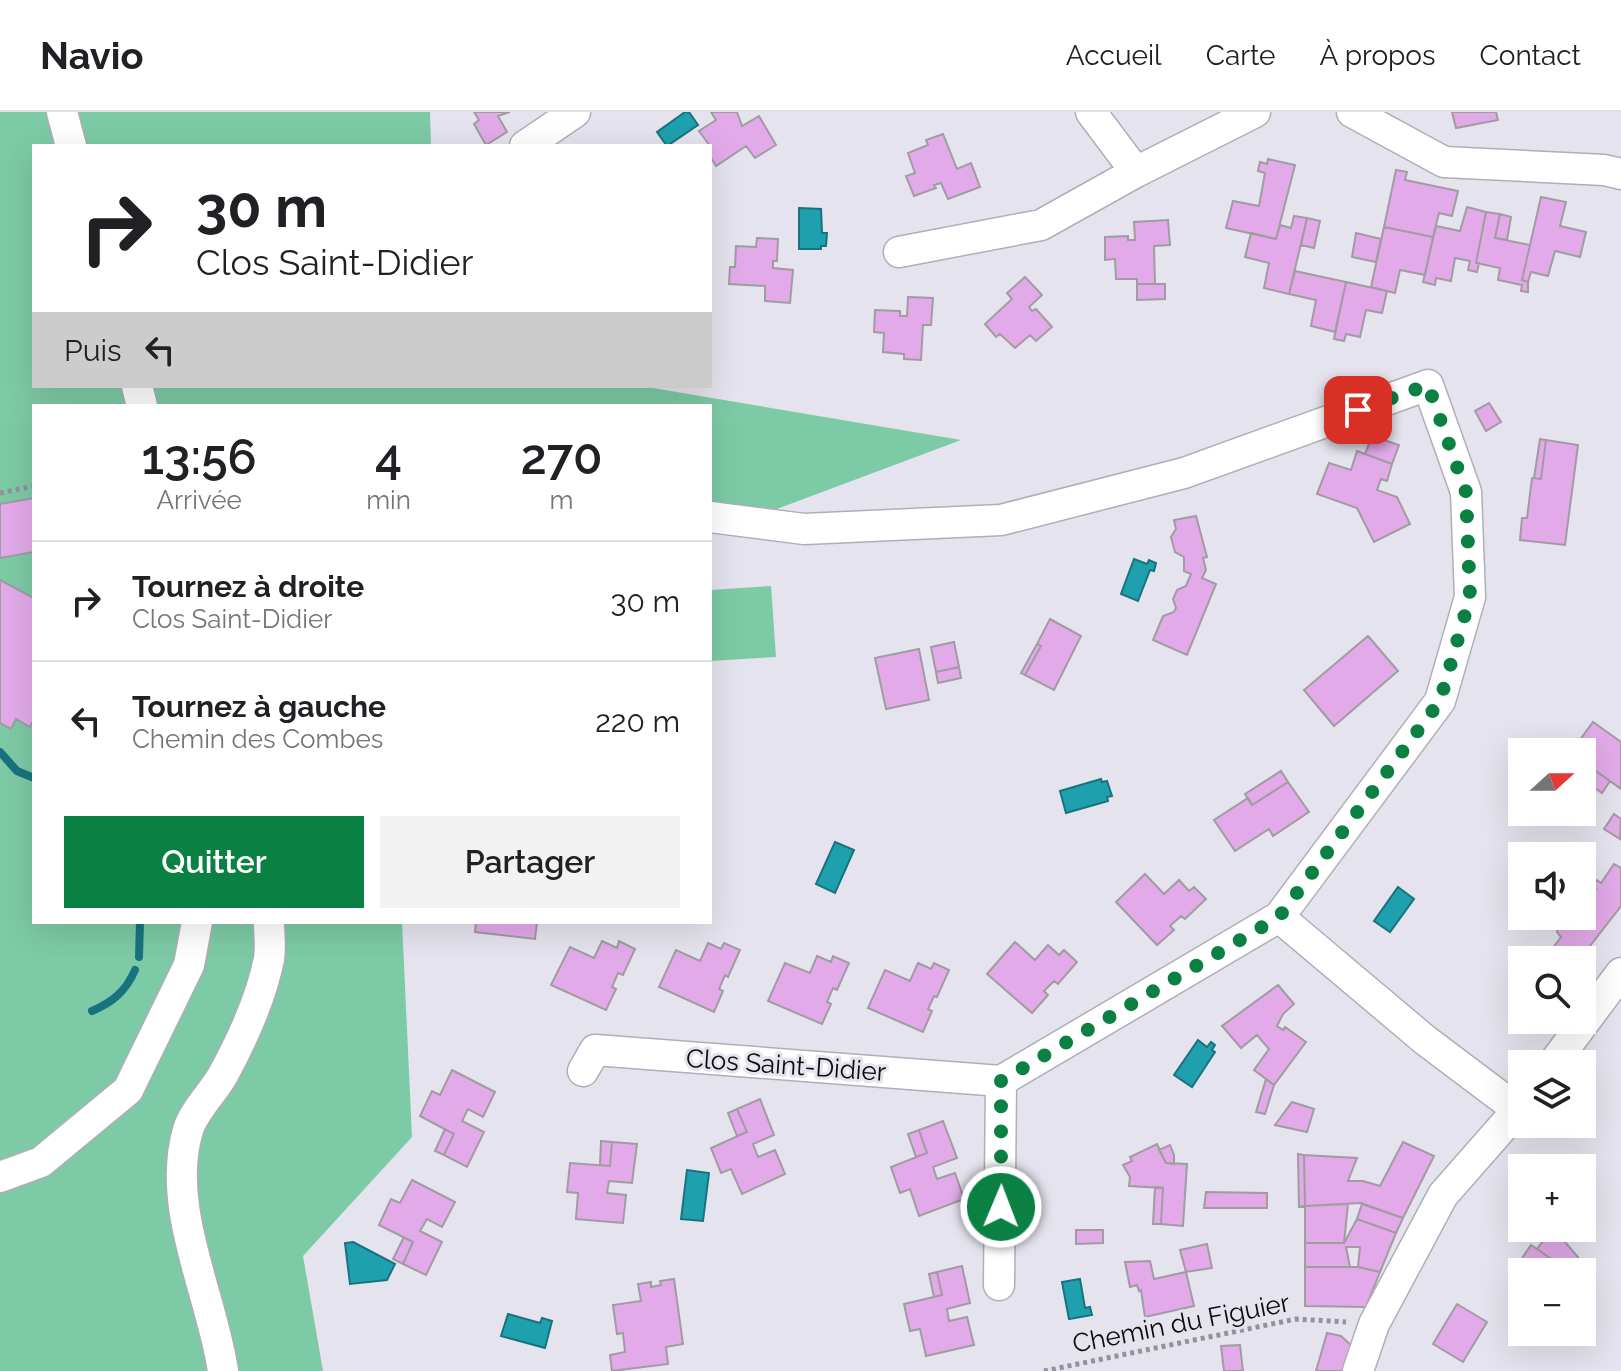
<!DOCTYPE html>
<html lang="fr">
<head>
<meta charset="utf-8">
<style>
	body { margin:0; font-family:Raleway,sans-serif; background:#f2f2f2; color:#202124; height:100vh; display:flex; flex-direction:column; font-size:30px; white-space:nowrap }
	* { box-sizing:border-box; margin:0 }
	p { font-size:26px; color:#757577 }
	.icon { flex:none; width:44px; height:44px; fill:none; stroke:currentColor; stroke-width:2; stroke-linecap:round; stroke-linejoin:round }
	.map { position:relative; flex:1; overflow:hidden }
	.side { position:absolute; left:32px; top:292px; width:680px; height:520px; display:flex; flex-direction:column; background:#fff; border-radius:0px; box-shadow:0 8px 32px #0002 }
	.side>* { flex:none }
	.banner { position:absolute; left:32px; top:32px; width:680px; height:244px; border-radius:0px; box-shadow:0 8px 32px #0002; background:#fff; color:#202124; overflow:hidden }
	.needle { width:52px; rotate:69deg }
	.fabs { position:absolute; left:1508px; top:626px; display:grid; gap:16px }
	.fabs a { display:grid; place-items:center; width:88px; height:88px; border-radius:0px; background:#fff; box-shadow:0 8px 32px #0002; font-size:40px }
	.pin { position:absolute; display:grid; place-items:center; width:68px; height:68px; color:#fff; margin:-34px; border-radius:16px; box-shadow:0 4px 12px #0006 }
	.me { position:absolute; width:88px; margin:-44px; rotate:1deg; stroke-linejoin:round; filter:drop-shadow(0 0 6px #0008) }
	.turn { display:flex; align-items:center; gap:28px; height:168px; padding:0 32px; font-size:36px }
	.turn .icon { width:104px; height:104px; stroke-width:2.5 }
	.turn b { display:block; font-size:56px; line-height:68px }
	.then { display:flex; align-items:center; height:76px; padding:0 32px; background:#0003; gap:16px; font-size:30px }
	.eta { display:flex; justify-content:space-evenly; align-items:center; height:136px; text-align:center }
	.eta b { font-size:48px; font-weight:600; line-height:56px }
	.button { display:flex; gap:16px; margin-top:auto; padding:16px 32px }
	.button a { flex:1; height:92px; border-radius:0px; background:#0b8043; color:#fff; font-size:32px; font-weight:600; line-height:92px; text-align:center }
	.button a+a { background:#f2f2f2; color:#202124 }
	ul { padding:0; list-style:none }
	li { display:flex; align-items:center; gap:24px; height:120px; padding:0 32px; border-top:2px solid #e0e0e0 }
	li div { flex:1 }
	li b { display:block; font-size:30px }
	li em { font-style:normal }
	header { display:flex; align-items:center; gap:48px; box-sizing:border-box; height:112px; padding:0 40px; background:#fff; border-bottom:2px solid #e0e0e0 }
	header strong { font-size:38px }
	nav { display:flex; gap:44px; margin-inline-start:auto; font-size:28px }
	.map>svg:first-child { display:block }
	.green { fill:#7dcaa6 }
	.water { fill:#1fa0ae; stroke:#19737e; stroke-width:2 }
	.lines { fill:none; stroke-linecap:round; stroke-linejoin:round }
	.stream { stroke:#19737e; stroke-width:8 }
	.building { fill:#e2aae9; stroke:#a19ba2; stroke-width:2 }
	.minor-casing { stroke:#b0aeb8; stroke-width:33 }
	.path { stroke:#949299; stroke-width:5; stroke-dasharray:4 4; stroke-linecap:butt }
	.minor { stroke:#fff; stroke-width:30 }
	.route { stroke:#0b8043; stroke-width:14; stroke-dasharray:0 25.2 }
	.labels { text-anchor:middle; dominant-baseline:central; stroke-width:6; stroke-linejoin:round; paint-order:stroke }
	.street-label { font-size:26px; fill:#0c0b0e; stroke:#e5e3ed }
</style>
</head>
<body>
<header>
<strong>Navio</strong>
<nav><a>Accueil</a><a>Carte</a><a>À propos</a><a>Contact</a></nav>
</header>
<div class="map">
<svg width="1621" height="1259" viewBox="0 0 1621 1259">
	<rect width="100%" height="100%" fill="#e5e3ed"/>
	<path class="green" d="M0,0H430L431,34H34V274H641L961,328L710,422V294H34V810H402L412,1025L303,1144L323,1259H0Z
		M771,474L776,545L710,549V478Z"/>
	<path class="water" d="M685,0H689L698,13L667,34L657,20Z
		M799,96L821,97L822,121H827L826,134H821V137H799Z
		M1134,447L1147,452L1149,448L1156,451L1154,459L1150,458L1138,489L1121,482Z
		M1101,667L1102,670L1107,669L1112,684L1107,685L1108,689L1066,701L1060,679Z
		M835,730L854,738L835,781L816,772Z
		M1398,775L1414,787L1390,820L1374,809Z
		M1198,928L1207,935L1211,930L1215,933L1212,938L1215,940L1192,975L1174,963Z
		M687,1058L709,1061L703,1109L681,1107Z
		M353,1130L395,1152L387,1168L350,1172L345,1131Z
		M1080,1167L1085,1196L1090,1195L1092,1203L1069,1207L1062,1170Z
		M508,1202L540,1211L542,1206L552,1209L545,1236L501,1224Z"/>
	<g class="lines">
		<path class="stream" d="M0,640L17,659L34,666
			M139,845L140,810
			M92,899C113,890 126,879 135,858"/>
	</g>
	<path class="building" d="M474,0H510L498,4L507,20L486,33L474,12L479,8Z
		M711,0H737L742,14L759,4L776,33L755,46L746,34L716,54L710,44V34L699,19L716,8Z
		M1452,0H1496L1498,8L1456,16Z
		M943,22L957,57L971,51L980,75L948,87L941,71L934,73L936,76L914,84L906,64L915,61L908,41L928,33L926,28Z
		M1268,47L1295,53L1276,127L1226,116L1233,89L1259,94L1265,61L1258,59L1260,50L1267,52Z
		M1396,58L1407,60L1405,68L1458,79L1452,104L1439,101L1433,125L1384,115Z
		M1541,85L1566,90L1560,114L1586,120L1580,145L1555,139L1548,164L1531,160L1528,170L1522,168Z
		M1467,95L1486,100L1476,151H1479L1477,160L1468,158L1470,149L1455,146L1451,169L1436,166L1435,173L1423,170L1436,114L1460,119Z
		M1486,100L1500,102L1495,126L1530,133L1522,168L1528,170V180L1521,179L1522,173L1498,168L1500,156L1476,151Z
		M1500,102L1511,105L1507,128L1495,126Z
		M1294,104L1307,106L1289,182L1264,176L1269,151L1245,145L1251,121L1276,127L1280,113L1291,116Z
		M1307,106L1320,109L1314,136L1301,133Z
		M1168,108L1170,133L1154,134L1155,172H1137V167H1116L1115,147L1105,148V125L1128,124V128H1135L1134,110Z
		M1384,115L1433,125L1425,163L1400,158L1395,181L1371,175Z
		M1356,121L1381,127L1376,150L1352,145Z
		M757,126L778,127L777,149H773V156L793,158L790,191L765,189V174L729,172L730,155H735L736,134L756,135Z
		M1295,159L1346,170L1335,220L1311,214L1316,188L1289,182Z
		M1025,165L1042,183L1029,195L1032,199L1036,197L1052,215L1036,229L1030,223L1015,236L1000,222L996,225L985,212L1012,187L1007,181Z
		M1346,170L1387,179L1382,201L1366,198L1360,225L1346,222L1344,229L1334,227Z
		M1137,172H1165V187L1137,188Z
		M908,185L933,186L931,213H923L921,248L904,247V242L883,240L884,221L874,220L875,198L900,199V204H907Z
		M1489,291L1501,310L1486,319L1475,299Z
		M1372,324L1399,333L1392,352L1365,342Z
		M1540,327L1546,328L1541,367L1534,366Z
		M1546,328L1578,333L1565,433L1520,428L1522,406H1527L1532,366L1541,367Z
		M1357,339L1392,352L1387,369L1381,367L1377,378L1397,385L1410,412L1374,430L1357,396L1317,382L1329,351L1351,358Z
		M34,386V440L0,446V392Z
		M1196,404L1207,445L1203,446L1206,458L1202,466L1216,472L1187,543L1153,528L1163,504L1174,500L1176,496L1173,487L1177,478L1186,474L1191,462L1184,459V445L1175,440L1171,425L1176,417L1174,408Z
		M0,468L34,486V607L30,615L16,607L11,617L0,611Z
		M1050,507L1081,524L1054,578L1025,563L1041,534L1037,532Z
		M1368,524L1398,559L1334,614L1304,578Z
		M954,530L959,555L936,560L931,535Z
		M1037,532L1041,534L1025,563L1021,561Z
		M919,537L929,588L886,597L875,546Z
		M959,555L961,566L938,571L936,560Z
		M1593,610L1621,630V677L1582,649V640H1571Z
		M1590,655L1610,669L1602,681L1582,667Z
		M1281,659L1288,670L1252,693L1245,682Z
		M1288,670L1309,700L1273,724L1269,717L1235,739L1214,708L1248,686L1252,693Z
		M1614,702L1621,707L1620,727L1604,717Z
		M1614,752L1621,756V794L1579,848H1544L1561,825L1557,820L1558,812L1564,809L1571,811L1576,804H1582V796L1596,777L1592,774L1597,768L1601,771Z
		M1145,762L1164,782L1179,768L1189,779L1194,775L1206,787L1185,807L1181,804L1170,814L1174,818L1157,833L1116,790Z
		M476,810H537L535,827L475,820Z
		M602,829L617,836L619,829L635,837L623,863L618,861L612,875L616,877L606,898L551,873L570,835L594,846Z
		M1015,830L1035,848L1048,833L1059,843L1064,838L1077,850L1058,872L1054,869L1044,879L1048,883L1032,901L987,862Z
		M708,831L721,837L724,831L740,838L728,865L725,863L719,877L723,879L714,900L659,875L676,838L700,849Z
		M817,844L831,850L833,844L849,851L837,878L833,876L827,890L831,892L822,912L768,889L785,851L810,861Z
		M918,851L931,857L934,851L949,858L937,885L934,884L928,897L932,899L923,920L868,896L885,858L910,869Z
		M1278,873L1294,892L1283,902L1277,914L1283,918L1285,915L1306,930L1274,973L1254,958L1269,937L1257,923L1241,936L1222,914Z
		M452,958L495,980L483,1005L468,997L462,1009L484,1020L467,1055L444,1043L454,1022L420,1004L432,979L440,983Z
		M1266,967L1274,973L1265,1002L1256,1000Z
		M760,987L774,1023L753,1032L758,1045L775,1038L785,1062L742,1082L731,1057L721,1061L711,1036L747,1020L737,997Z
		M1292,990L1314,997L1307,1020L1275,1013Z
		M737,997L747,1020L737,1024L728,1001Z
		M943,1009L957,1046L933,1055L937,1067L955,1061L964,1087L919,1104L910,1077L900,1081L891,1055L927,1041L919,1018Z
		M445,1017L454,1022L444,1043L435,1039Z
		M919,1018L927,1041L916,1045L908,1022Z
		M601,1029L612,1030L610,1054L600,1053Z
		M612,1030L637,1032L632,1071L609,1069L607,1081L626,1083L623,1111L576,1107L578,1081L567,1080L570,1051L610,1054Z
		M1403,1030L1434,1044L1403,1106L1361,1091L1305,1094L1304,1043L1357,1046L1348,1069H1363L1380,1074Z
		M1157,1032L1166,1051L1187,1052L1183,1114L1161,1112L1163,1076L1129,1074L1130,1065L1123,1053L1132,1049L1130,1045Z
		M1170,1033L1174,1043V1052L1166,1051L1159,1038Z
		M1298,1042L1304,1043L1305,1094L1299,1095Z
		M412,1068L455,1090L442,1115L427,1107L420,1119L442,1130L426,1163L403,1152L413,1130L379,1113L391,1087L400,1091Z
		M1155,1075L1163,1076L1161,1112H1153Z
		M1206,1080L1267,1081V1096H1204Z
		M1348,1092L1344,1131H1305V1094Z
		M1362,1092L1403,1106L1396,1121L1357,1107Z
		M1357,1107L1396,1121L1380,1160L1358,1155L1360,1135H1346L1350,1155H1305V1131H1344Z
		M1553,1116L1578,1145L1569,1159L1537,1137Z
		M1076,1118H1103V1131L1076,1132Z
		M404,1125L413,1130L403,1152L393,1147Z
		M1207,1132L1212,1156L1186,1160L1180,1138Z
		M1531,1133L1537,1137L1569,1159L1529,1160L1518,1152Z
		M1150,1149L1154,1167L1186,1160L1194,1194L1145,1205L1141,1178L1139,1179L1137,1173L1130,1175L1125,1150Z
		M962,1154L970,1191L947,1197L949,1209L967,1205L974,1233L926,1244L920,1217L910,1219L904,1192L942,1183L937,1160Z
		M1305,1155H1358L1380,1160L1366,1195L1305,1194Z
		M937,1160L942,1183L934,1185L929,1162Z
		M674,1167L683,1232L666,1235L668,1252L612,1259L610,1243L625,1240L623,1221L617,1222L613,1193L641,1189L638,1172L651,1170V1175L661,1173L660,1169Z
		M1457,1192L1487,1210L1463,1250L1433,1232Z
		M1327,1221L1341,1224L1356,1238L1349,1259H1316Z
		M1240,1233L1243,1259H1224L1221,1234Z"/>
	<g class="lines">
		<defs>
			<path id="minor" d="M62,0L71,34
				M1091,0L1136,60L1255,0
				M1352,0L1444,50L1604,58L1621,62
				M525,34L575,0
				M899,140L1041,113L1136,60
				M137,274L142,294
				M1279,805L1425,928L1518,998
				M1553,952L1621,861
				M583,959L595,938L1001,969L1279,805L1440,589L1470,485L1466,380L1428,273L1184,361L1001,408L804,417L710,405
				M0,1065L41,1050L128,978L189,853L197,810
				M999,1173L1001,969
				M223,1259C212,1183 165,1095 188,1018C194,998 214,980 224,961C243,926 261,886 269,847C271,835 269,822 269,810
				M1358,1259L1374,1212L1443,1083L1522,993"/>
		</defs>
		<use href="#minor" class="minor-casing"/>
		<path class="path" d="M0,381L34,374
			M1044,1259L1296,1207L1346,1210"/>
		<use href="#minor" class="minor"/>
	</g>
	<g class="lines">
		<path class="route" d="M1001,1095V969L1279,805L1440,589L1470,485L1466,380L1428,273L1358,298"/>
	</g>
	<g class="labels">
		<g class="street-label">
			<text transform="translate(786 953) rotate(4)">Clos Saint-Didier</text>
			<text transform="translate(1181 1211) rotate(-11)">Chemin du Figuier</text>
		</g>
	</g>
</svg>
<div class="fabs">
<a><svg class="needle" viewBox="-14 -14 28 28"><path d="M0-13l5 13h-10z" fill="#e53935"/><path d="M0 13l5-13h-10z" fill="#757577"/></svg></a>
<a><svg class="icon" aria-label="sound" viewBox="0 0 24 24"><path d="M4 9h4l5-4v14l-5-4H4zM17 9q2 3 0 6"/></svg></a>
<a><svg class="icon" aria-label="search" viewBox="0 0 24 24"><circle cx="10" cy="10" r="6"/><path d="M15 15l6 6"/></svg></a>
<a><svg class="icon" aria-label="layers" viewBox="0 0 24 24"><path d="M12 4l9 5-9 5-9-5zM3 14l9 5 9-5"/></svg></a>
<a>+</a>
<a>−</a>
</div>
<div class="pin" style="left:1358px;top:298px;background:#d93025"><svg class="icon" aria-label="arrive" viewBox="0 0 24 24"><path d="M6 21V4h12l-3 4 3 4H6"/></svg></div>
<svg class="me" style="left:1001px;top:1095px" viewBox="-20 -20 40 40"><circle r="17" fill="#0b8043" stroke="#fff" stroke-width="3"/><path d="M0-11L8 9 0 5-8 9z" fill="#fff"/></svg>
<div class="banner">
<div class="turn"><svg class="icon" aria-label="right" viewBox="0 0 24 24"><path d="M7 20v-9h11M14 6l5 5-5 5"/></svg><div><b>30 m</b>Clos Saint-Didier</div></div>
<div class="then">Puis<svg class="icon" aria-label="left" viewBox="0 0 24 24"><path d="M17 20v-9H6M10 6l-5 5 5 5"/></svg></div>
</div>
<section class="side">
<div class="eta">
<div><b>13:56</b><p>Arrivée</p></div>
<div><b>4</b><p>min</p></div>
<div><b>270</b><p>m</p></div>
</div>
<ul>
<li><svg class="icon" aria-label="right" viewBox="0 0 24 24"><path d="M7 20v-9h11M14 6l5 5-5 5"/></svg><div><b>Tournez à droite</b><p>Clos Saint-Didier</p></div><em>30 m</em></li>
<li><svg class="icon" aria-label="left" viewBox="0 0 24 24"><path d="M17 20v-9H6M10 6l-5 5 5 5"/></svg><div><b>Tournez à gauche</b><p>Chemin des Combes</p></div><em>220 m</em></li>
</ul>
<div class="button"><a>Quitter</a><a>Partager</a></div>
</section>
</div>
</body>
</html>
